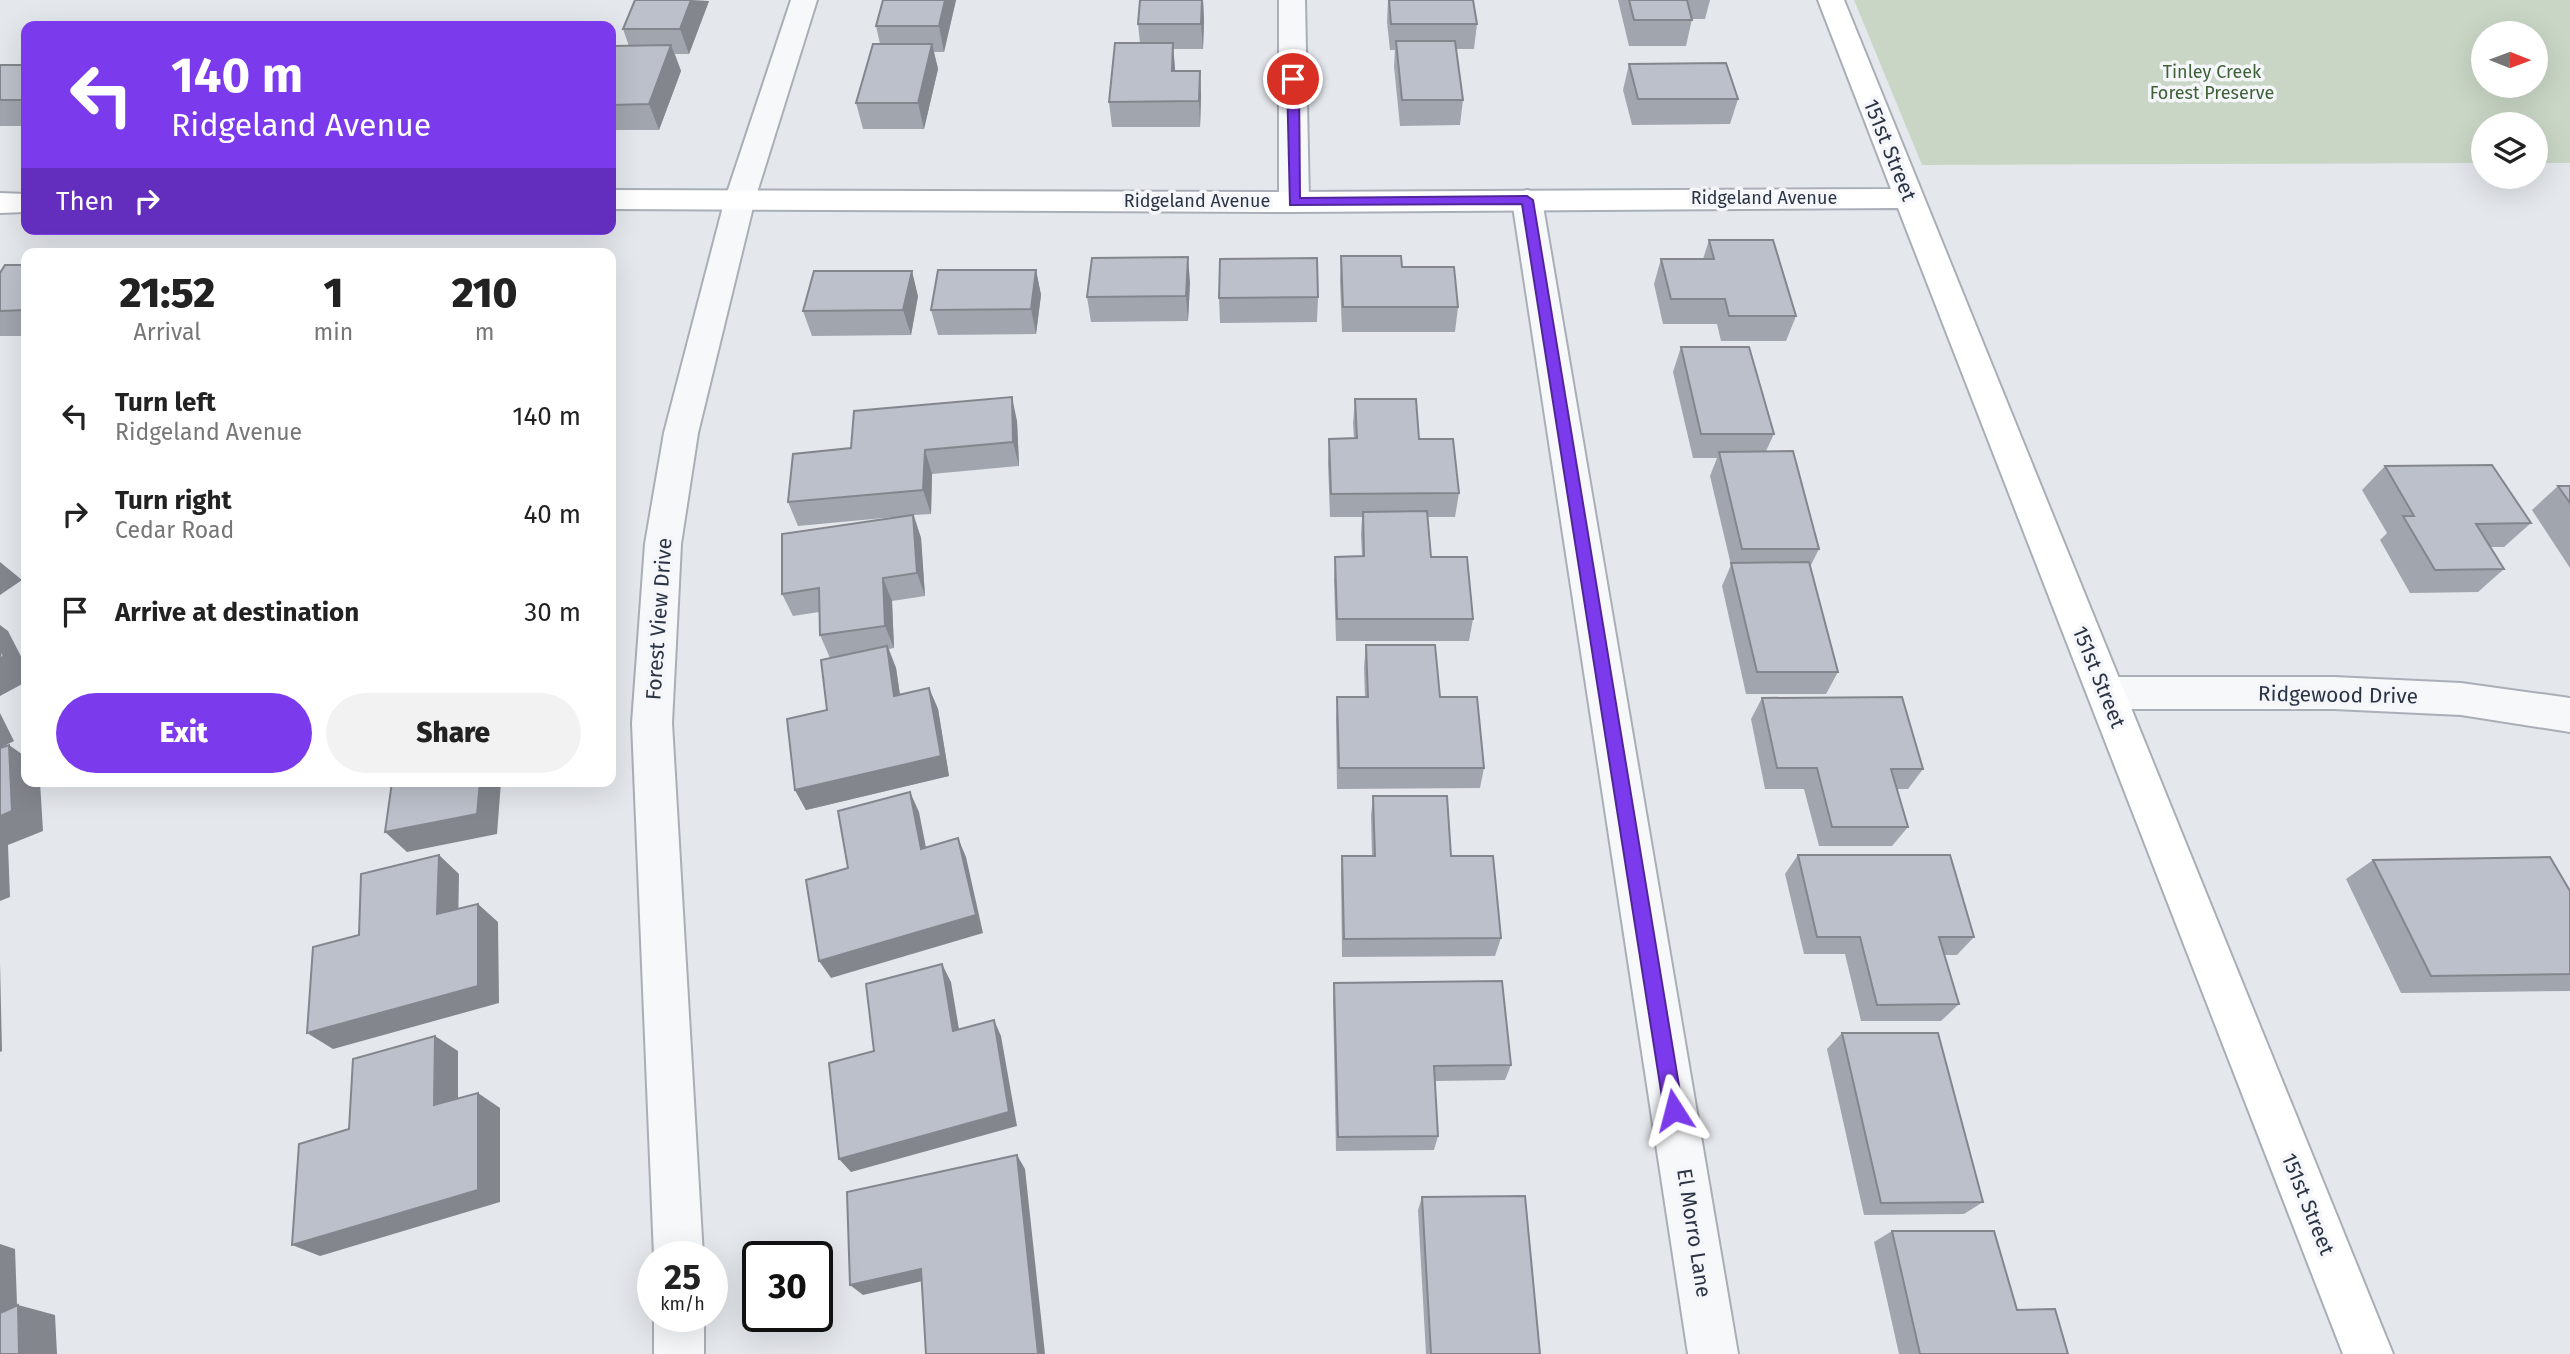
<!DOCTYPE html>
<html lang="en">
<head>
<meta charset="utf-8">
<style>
	body { margin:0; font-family:"Fira Sans",sans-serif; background:#f2f2f2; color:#222; height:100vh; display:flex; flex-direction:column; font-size:26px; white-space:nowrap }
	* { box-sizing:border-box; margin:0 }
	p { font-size:23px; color:#767676 }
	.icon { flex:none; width:38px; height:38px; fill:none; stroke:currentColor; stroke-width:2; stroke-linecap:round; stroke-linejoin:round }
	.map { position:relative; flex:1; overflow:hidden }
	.drawer { position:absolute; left:21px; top:248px; width:595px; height:539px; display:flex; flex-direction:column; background:#fff; border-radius:14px; box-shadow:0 7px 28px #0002 }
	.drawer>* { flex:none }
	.hud { position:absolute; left:21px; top:21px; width:595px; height:214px; border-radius:14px; box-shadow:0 7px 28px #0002; background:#7c3aed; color:#fff; overflow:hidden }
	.needle { width:46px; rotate:91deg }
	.fabs { position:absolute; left:2471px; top:21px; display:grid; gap:14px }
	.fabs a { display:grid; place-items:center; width:77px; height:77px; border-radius:50%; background:#fff; box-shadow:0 7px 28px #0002; font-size:35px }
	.speed { position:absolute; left:637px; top:1241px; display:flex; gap:14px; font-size:35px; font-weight:700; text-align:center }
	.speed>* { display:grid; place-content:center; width:91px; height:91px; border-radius:50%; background:#fff; box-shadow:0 7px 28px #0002; line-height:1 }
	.speed small { font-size:18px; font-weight:400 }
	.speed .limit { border:4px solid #111; border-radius:10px; background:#fff; color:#111 }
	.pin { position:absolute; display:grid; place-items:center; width:60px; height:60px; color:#fff; margin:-30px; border:4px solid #fff; border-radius:50%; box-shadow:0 2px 7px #0007 }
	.me { position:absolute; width:77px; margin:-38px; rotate:351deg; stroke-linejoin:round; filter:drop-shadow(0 0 5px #0008) }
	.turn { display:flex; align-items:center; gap:24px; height:147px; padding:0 35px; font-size:32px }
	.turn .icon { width:91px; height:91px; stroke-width:2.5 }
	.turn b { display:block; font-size:49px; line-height:60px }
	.then { display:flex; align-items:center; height:66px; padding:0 35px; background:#0003; gap:14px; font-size:26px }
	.eta { display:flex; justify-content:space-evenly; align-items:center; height:119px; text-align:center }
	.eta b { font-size:42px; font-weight:800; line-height:49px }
	.button { display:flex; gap:14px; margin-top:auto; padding:14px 35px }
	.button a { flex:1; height:80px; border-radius:42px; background:#7c3aed; color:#fff; font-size:28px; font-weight:800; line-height:80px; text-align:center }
	.button a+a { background:#f2f2f2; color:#222 }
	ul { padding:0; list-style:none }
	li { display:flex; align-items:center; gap:21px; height:98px; padding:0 35px }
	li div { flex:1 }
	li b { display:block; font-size:26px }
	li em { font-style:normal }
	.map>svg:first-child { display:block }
	.green { fill:#c9d6c5; fill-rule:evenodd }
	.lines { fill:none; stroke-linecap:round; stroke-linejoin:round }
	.street-casing { stroke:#a9aeb7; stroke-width:4 }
	.secondary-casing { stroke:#a9aeb7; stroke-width:4 }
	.street { fill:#f7f8fa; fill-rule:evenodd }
	.secondary { fill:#fff; fill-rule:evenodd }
	.wall { fill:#a1a5ae }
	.shaded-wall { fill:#83868d }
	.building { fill:#bbc0ca; stroke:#83868d; stroke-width:2 }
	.route { fill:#7c3aed; stroke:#51269a; stroke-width:2 }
	.labels { text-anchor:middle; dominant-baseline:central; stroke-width:7; stroke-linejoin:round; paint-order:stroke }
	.far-park-label { font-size:18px; fill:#3f6138; stroke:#f4f6f9 }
	.far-street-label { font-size:18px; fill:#2b3445; stroke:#f4f6f9 }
	.street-label { font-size:21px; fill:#2b3445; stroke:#f4f6f9 }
</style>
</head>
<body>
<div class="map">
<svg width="2570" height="1354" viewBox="0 0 2570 1354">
	<rect width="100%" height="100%" fill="#e4e7ec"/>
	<path class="green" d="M1854,0H2570V163H2536V124H2483V163L1922,165ZM2483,33H2536V86H2483Z"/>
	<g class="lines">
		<defs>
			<path id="street" d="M791,0H817L755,199L698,433L681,544L672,723L703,1256H654L632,723L645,544L664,433L725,199Z
				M1279,0H1305L1309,202L1305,209L1294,212L1283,209L1279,202Z
				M1527,190L1538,193L1542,200L1738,1354H1688L1512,200L1516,193Z
				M2106,677H2334L2461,683L2570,698V732L2461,715L2334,709H2106L2092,704L2087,693L2092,682Z
				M654,1316H704V1354H654Z"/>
			<path id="secondary" d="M1818,0H1844L2393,1354H2343L1898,208L1294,212L611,209V190L1294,192L1891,189Z
				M0,193L26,194V212L0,213Z"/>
		</defs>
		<use href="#street" class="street-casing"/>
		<use href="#secondary" class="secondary-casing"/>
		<use href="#street" class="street"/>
		<use href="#secondary" class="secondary"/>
	</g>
	<path class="wall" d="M635,0L709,1L689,54H675L681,71L659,130H611V53L629,46L623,29Z
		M883,0H956L944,52H934L938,69L924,129H863L856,103L880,44L876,26Z
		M1203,0L1204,21L1203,49H1173L1175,71H1200L1201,96L1200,127H1112L1109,102L1140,43L1138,24Z
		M1388,0L1477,24L1474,49H1456L1463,100L1460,125L1400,126L1394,66L1395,50H1390L1387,22Z
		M1618,0H1710L1705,19H1692L1686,46H1629Z
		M1629,64L1738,99L1730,124L1632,125L1623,90Z
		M0,65H26V126H0Z
		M1709,240L1796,316L1786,341H1721L1717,324H1663L1654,284L1661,259H1703Z
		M1341,256L1402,267L1458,307L1455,332H1342L1340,281Z
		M26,265V336H0V273Z
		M1036,270L1041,295L1036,334L938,335L931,310Z
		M1190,282L1188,321L1091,322L1087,297Z
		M918,296L911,335L812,336L803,311Z
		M1318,297L1317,322L1220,323L1219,298Z
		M1681,347L1774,434L1766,451L1819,549L1810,567L1838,672L1826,694H1746L1722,586L1731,565L1710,476L1717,458H1693L1673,372Z
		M1355,399L1419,439L1459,493L1455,517H1428L1431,557L1473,619L1469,641H1336L1334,580L1335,557L1362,556L1361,535L1362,517H1330L1328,463L1329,439H1354L1353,423Z
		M1017,421L1019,466L932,474L931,514L914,515L921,538L925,596L892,601L894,648L889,649L896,668L900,694L929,688L938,709L949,776L806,810L795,790L827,710L839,656L830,658L820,635L819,612L793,616L782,594L905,516L798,526L788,502L851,448Z
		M2385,466L2531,523L2504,547H2490L2504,569L2478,592L2410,593L2380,540L2387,533L2362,490Z
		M2558,486H2570V568L2532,510Z
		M1366,645L1440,697L1484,768L1480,788L1337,789L1336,719L1337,697H1365L1364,667Z
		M1762,698L1923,769L1908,789H1897L1908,827L1892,846H1819L1804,789H1765L1751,719Z
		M1373,796L1451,856L1501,938L1495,956L1342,957L1341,875L1342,856H1372L1371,816Z
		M1798,855L1974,937L1957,955H1944L1959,1004L1941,1021H1861L1845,954H1804L1785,874Z
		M2373,860L2570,891V991L2401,993L2346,879Z
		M1334,983L1511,1065L1505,1080L1435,1081L1438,1136L1434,1150L1336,1151L1333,1000Z
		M1842,1033L1983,1202L1964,1214L1864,1215L1827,1049Z
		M1422,1197L1540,1354H1426L1418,1210Z
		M1892,1231L2068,1354H1899L1874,1242Z"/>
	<path class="shaded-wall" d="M691,0L709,1L689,54L680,29Z
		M945,0H956L944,52L939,26Z
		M1203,0L1204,21L1203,49L1201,24Z
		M1173,43L1175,69L1173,97L1172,71Z
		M932,44L938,69L924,129L918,103Z
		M671,45L681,71L659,130L649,104Z
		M1200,71L1201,96L1200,127L1199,101Z
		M1188,257L1190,282L1188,321L1186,296Z
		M1036,270L1041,295L1036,334L1031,309Z
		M912,271L918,296L911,335L903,310Z
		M1012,397L1017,421L1019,466L1013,442Z
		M925,450L932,474L931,514L923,490Z
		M913,515L921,538L925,596L917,573Z
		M0,562L22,580L0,595Z
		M883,578L892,601L894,648L885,626Z
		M0,625L8,631L26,666V682L0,696Z
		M887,646L896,668L903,717L894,696Z
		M929,688L938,709L949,776L806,810L795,790Z
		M0,713L14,741L0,748Z
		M9,745L26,757V782H40L43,831L8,845L10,897L0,901V816Z
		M480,782H501L497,834L407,852L385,832Z
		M910,792L919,812L930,868L921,849Z
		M958,838L966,857L983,933L831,978L819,961Z
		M439,855L459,874L458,933L437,914Z
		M478,904L498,922L499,1003L333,1049L307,1033Z
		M0,963L2,1051L0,1052Z
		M942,964L951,982L962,1047L953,1031Z
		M994,1020L1001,1036L1017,1126L851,1172L839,1159Z
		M435,1036L458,1051V1120L434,1105Z
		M478,1093L500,1108V1202L320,1256L292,1245Z
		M1017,1155L1025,1169L1045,1354H1038Z
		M0,1244L15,1249L18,1332L0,1328Z
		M921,1269L931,1279L863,1295L850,1285Z
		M18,1305L55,1315L57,1354H19Z"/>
	<path class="building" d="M635,0H691L680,29H623Z
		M883,0H945L939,26H876Z
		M1140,0H1202L1201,24H1138Z
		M1389,0H1473L1477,24H1391Z
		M1629,0H1687L1692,20H1634Z
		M1396,41H1455L1463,100H1402Z
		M1115,43H1173L1172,71H1200L1199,101L1109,102Z
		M873,44H932L918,103H856Z
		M671,45L649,104L611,105V53L614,46Z
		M1726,63L1738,99H1638L1629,64Z
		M0,65H26V100H0Z
		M1709,240H1773L1796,316H1729L1725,299H1671L1661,259H1714Z
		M596,249L595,254H464L465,251Z
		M1341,256H1401L1402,267H1454L1458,307H1343Z
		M1188,257L1186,296L1087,297L1092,258Z
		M1317,258L1318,297L1219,298L1220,259Z
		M5,265H26V310L0,311V273Z
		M938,270H1036L1031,309L931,310Z
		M814,271H912L903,310L803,311Z
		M1681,347H1749L1774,434H1701Z
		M1012,397L1013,442L925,450L923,490L788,502L793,454L851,448L854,411Z
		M1355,399H1416L1419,439H1453L1459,493L1331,494L1329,439L1357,438Z
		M1793,451L1819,549H1742L1719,452Z
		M2492,465L2531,523L2476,524L2504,569L2435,570L2403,516H2414L2385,466Z
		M2558,486H2570V503Z
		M1427,511L1431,557H1467L1473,619H1337L1335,557L1364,556L1363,512Z
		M913,515L917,573L883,578L885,626L820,635L819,588L782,594V534Z
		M1809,562L1838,672H1757L1731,563Z
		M1366,645H1435L1440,697H1477L1484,768H1339L1337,697H1368Z
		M887,646L894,696L929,688L941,756L795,790L787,719L827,710L821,660Z
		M0,649L4,656L0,659Z
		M1902,697L1923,769H1891L1908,827H1832L1817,768H1777L1762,698Z
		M9,745L12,811L0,816V748Z
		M392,782H480L477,814L385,832Z
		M910,792L921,849L958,838L976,915L819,961L806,880L848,868L838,811Z
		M1373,796H1447L1451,856H1493L1501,938L1344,939L1342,856H1375Z
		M439,855L437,914L478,904V986L307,1033L313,947L359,935L361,874Z
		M1798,855H1950L1974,937H1939L1959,1004L1877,1005L1860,937H1817Z
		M2550,857L2570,891V974L2431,976L2373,860Z
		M942,964L953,1031L994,1020L1009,1112L839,1159L829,1063L874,1051L866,984Z
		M1502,981L1511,1065L1434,1066L1438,1136L1338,1137L1334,983Z
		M1842,1033H1938L1983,1202L1881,1203Z
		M435,1036L434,1105L478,1093V1190L292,1245L299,1144L349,1129L353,1059Z
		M1017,1155L1038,1354H926L921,1269L850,1285L847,1192Z
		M1525,1196L1540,1354H1431L1422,1197Z
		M1892,1231H1994L2017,1310L2055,1309L2068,1354H1920Z
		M18,1305L19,1354H0V1313Z"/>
	<path class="route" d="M1293,76L1299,79L1300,198L1527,196L1533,200L1683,1110L1681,1117L1674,1120L1667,1117L1664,1110L1522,204L1290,205L1287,79Z"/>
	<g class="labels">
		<g class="far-park-label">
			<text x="2212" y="72">Tinley Creek<tspan x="2212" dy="21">Forest Preserve</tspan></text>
		</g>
		<g class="far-street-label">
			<text x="1764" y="198">Ridgeland Avenue</text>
			<text x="1197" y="201">Ridgeland Avenue</text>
		</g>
		<g class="street-label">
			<text transform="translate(1890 150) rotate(68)">151st Street</text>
			<text transform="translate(659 619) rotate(-86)">Forest View Drive</text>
			<text transform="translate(2099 677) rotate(68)">151st Street</text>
			<text transform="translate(2338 695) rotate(1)">Ridgewood Drive</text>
			<text transform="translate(2308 1204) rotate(68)">151st Street</text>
			<text transform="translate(1694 1233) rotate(81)">El Morro Lane</text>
		</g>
	</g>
</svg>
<div class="fabs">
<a><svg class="needle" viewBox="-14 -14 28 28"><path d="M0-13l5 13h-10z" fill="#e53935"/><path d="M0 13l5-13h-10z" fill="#767676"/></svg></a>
<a><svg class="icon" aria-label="layers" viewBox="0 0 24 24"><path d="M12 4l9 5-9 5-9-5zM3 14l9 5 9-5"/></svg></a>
</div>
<div class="speed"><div>25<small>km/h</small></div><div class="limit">30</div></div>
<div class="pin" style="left:1293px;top:79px;background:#d93025"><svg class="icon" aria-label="arrive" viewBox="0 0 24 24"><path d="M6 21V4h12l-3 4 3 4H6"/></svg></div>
<svg class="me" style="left:1674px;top:1110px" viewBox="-20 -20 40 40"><path d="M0-17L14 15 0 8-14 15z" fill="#7c3aed" stroke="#fff" stroke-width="4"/></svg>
<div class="hud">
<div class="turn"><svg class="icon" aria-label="left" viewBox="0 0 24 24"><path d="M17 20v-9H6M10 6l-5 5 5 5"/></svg><div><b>140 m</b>Ridgeland Avenue</div></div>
<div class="then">Then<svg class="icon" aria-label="right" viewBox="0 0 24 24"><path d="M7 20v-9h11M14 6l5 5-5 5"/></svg></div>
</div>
<section class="drawer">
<div class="eta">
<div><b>21:52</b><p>Arrival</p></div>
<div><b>1</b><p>min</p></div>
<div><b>210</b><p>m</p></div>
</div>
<ul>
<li><svg class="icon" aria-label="left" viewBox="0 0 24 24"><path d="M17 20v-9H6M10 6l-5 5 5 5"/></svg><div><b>Turn left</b><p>Ridgeland Avenue</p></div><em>140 m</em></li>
<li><svg class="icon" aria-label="right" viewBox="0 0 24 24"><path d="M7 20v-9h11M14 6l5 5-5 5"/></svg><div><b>Turn right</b><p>Cedar Road</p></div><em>40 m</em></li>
<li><svg class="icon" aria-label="arrive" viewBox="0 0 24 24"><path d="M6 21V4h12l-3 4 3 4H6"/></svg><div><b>Arrive at destination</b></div><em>30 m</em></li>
</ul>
<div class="button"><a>Exit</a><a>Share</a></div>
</section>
</div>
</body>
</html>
